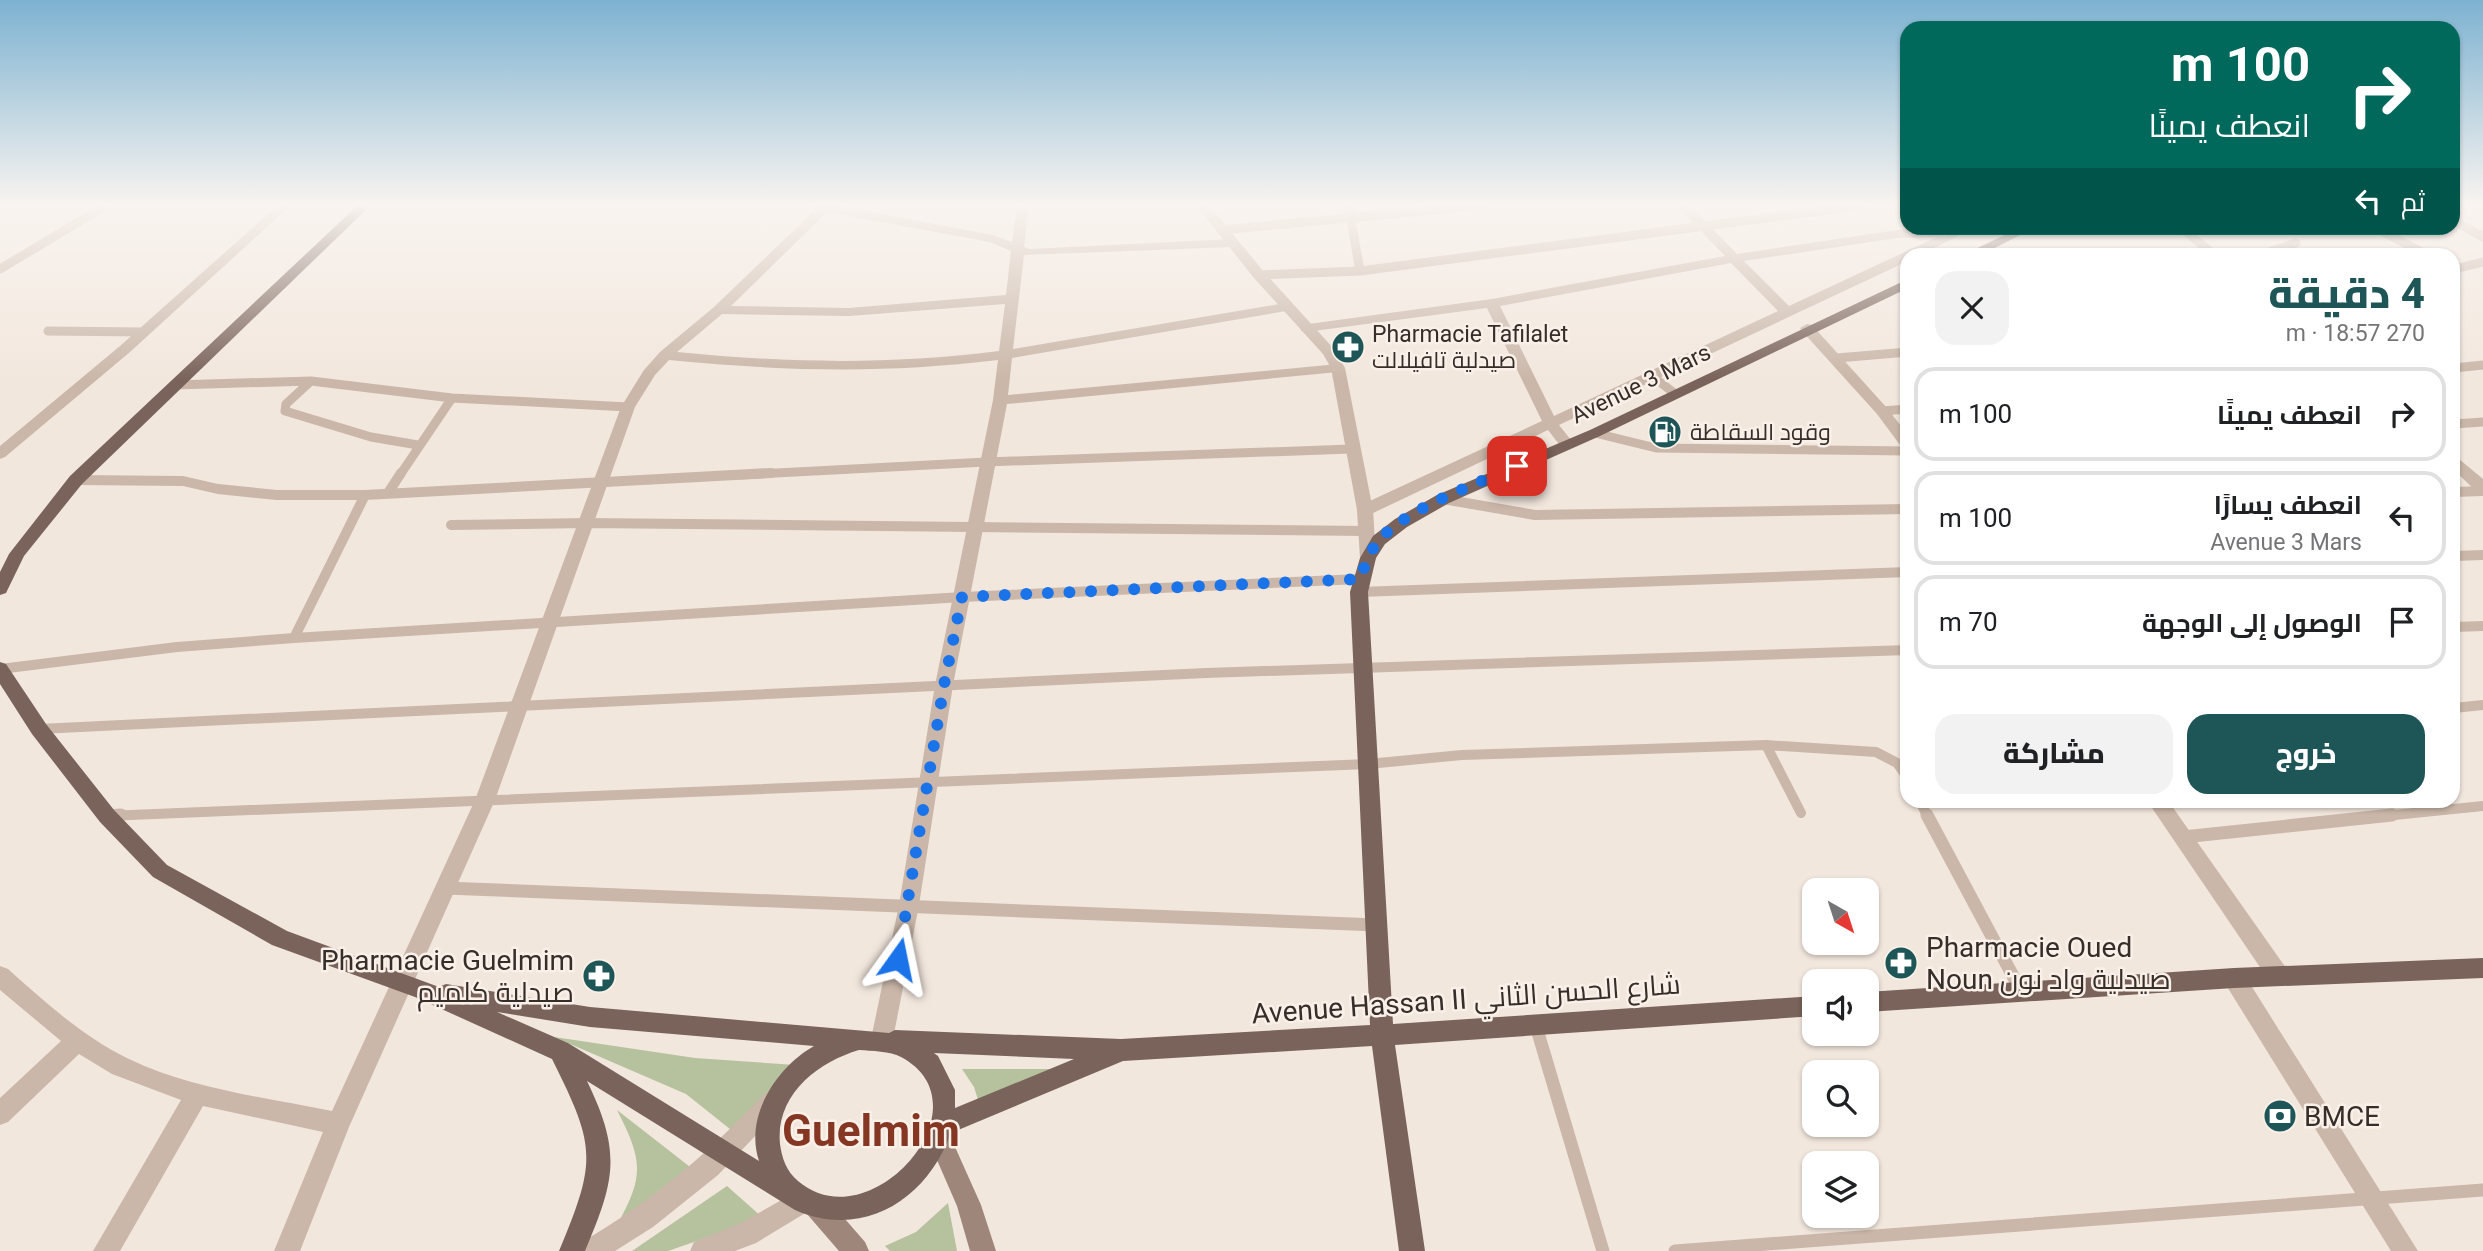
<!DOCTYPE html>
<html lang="ar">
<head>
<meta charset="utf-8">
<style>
	body { margin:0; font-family:Roboto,Cairo,sans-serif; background:#f2f2f2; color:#202124; direction:rtl; height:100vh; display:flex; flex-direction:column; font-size:26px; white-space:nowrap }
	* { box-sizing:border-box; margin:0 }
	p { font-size:23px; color:#757577 }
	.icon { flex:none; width:38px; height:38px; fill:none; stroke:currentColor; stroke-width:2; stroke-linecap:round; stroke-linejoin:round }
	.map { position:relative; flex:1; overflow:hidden; direction:ltr }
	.details { position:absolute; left:1900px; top:248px; width:560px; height:560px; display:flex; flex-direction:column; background:#fff; border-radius:21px; box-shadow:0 2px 5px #0004; direction:rtl }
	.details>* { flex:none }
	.banner { position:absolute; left:1900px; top:21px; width:560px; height:214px; border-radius:21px; box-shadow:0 2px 5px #0004; direction:rtl; background:#00695c; color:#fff; overflow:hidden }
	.needle { width:46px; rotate:141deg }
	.fabs { position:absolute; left:1802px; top:878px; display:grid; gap:14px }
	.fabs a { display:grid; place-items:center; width:77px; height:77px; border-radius:14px; background:#fff; box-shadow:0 2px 5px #0004; font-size:35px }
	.pin { position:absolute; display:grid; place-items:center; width:60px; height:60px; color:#fff; margin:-30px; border-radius:14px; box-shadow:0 4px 10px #0006 }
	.me { position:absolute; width:77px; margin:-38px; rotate:12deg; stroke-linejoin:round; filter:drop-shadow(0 0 5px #0008) }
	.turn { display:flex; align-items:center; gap:24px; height:147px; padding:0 35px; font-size:32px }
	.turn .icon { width:91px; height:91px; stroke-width:2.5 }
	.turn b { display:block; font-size:49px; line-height:60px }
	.then { display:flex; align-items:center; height:66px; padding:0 35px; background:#0003; gap:14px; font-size:26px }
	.round { display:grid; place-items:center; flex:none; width:74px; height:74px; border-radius:21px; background:#f2f2f2 }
	.summary { display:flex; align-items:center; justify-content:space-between; height:119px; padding:0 35px }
	h1 { font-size:42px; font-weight:800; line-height:52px; color:#1e5658 }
	.primary-button { display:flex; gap:14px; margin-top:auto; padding:14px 35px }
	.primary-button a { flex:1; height:80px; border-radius:21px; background:#1e5658; color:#fff; font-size:28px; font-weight:800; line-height:80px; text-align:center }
	.primary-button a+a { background:#f2f2f2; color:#202124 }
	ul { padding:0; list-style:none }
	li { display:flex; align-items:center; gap:21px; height:94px; margin:0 14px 10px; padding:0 21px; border:4px solid #e0e0e0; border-radius:21px }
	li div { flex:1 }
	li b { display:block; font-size:26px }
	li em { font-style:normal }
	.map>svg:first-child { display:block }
	.green { fill:#b6c19d }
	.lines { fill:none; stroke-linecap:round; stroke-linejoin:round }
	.service-far2 { stroke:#cab7a9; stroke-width:9 }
	.service-far1 { stroke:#cab7a9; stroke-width:10 }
	.service { stroke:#cab7a9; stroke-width:13 }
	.minor { fill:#cab7a9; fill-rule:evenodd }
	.tertiary { fill:#cab7a9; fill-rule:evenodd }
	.secondary { fill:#9e867a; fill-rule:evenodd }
	.primary { fill:#79635a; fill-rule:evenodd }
	.route { stroke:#1a73e8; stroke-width:12; stroke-dasharray:0 21.6 }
	.labels { text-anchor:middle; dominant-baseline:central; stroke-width:5; stroke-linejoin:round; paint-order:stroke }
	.poi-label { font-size:23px; fill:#372d29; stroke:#f9f1e9; text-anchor:start }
	.street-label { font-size:23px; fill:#372d29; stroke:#f9f1e9 }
	.near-poi-label { font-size:28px; fill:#372d29; stroke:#f9f1e9; text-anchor:start }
	.near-street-label { font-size:28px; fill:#372d29; stroke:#f9f1e9 }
	.near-town-label { font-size:44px; font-weight:bold; fill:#853723; stroke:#f9f1e9 }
</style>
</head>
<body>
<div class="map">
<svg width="2483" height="1251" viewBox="0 0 2483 1251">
	<rect width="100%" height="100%" fill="#f2e7dd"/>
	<path class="green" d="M554,1037L695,1058L796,1065L735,1133L686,1094Z
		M962,1069H1065L979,1103L974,1087Z
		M617,1110L694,1170L618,1223C645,1175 642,1159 617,1110Z
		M727,1186L763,1218L668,1251H632Z
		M948,1203L957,1251H890L885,1246L916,1232Z"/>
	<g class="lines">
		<path class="service-far2" d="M1351,220L1360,271
			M2454,221L2483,237
			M2376,228L2429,256
			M1221,230L1486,205
			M2257,256L2296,243
			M0,269L107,205
			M2454,269L2483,262
			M1259,275L1360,271L1866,205
			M48,331L144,332
			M1837,358L1908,352
			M2454,368L2483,365
			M1651,375L1674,393
			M311,381L286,404L285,411L371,437L418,445
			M175,385L311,381L452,398L628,407
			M1882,411L1908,409
			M2454,424L2483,422
			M1595,433L1656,448L1908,451
			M400,475L452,398
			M738,475L986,462L1351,449"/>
		<path class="service-far1" d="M76,480L183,481L218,489L277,495H365L771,473
			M2454,492L2483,491
			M388,493L401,473
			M1443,499L1535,515L1908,509
			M451,525L587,523L1366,531
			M2454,556L2483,555
			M1359,592L1908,572
			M2454,627L2483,626
			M294,638L365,495
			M0,669L177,647L294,638L963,597L1360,579
			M2454,708L2483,705
			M39,729L1206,673L1908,650
			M1766,745L1801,813
			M1920,802L1928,817
			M107,816L1368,764L1462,755L1766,745L1876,752L1897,763L1908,778
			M2375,817L2483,806"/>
		<path class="service" d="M1927,815L2021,991
			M107,816L121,815
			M2183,837L2392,815
			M445,888L1377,925
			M1536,1026L1603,1251
			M1675,1251L2483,1190"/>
		<path class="minor" d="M278,205H291L130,352L5,457L0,459V446L120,346Z
			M803,205H833L993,235L1012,242L1017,205H1029L1024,247L1030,249L1232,239L1238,243L1232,247L1024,255L1013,349L1286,303L1293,307L1286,311L1012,358L1008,395L1338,364L1345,368L1338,372L1007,404L953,685L919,905L893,1039L890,1046L882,1050L874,1046L871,1039L899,905L935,685L993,400L998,360C882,374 784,371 669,360L655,375L635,407L495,800L349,1127L300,1251H274L323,1132L203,1106L120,1251H93L181,1100L112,1074L79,1054L8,1122L0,1125V1098L61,1041L0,990V966L8,969C45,1002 83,1037 129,1059C191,1089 264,1097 332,1111L475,800L621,407L644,370L660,352L714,307L815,210ZM827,212L990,242L1011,251L1006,295L849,308L731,306ZM1005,304L999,351C886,365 790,363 677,352L722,314L849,316Z
			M1343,205H1355V223H1347Z
			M1676,205H1689L1737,254L1897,230L1973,228L1919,256H1908V261L1559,425L1575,445L1572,448H1562L1548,430L1371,514H1359L1357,510L1359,506L1542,421L1487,308L1306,332L1301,331V325L1492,299L1725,256ZM1937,237L1789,306L1744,261L1897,238ZM1731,263L1778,311L1554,416L1500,306Z
			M2175,228H2188L2223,256H2208Z
			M1807,324L1812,325L1887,408L1908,435V451L1903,449L1877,414L1802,331L1800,328Z
			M2454,457L2459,459L2483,479V493L2477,492L2454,470Z
			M2148,802H2169L2286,968L2289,975L2286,982L2278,985L2270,982Z
			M2234,968L2242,971L2418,1251H2391L2226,985L2223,978L2226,971Z"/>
		<path class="tertiary" d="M1196,205H1209L1264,272L1334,349L1345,368L1373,510L1376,558L1374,562L1368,564L1360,558L1357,510L1331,368L1323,354L1254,278Z
			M772,1091L780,1094L784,1102L780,1110L718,1175L653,1227L615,1251H578L582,1242C652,1201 709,1153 764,1094Z
			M803,1188L812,1191L815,1200L812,1209L756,1243L735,1251H690L694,1242L739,1224Z"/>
		<path class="secondary" d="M939,1125L947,1129L981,1205L996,1251H970L957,1206L927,1137L931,1129Z
			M816,1193L825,1196L865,1242L869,1251H839L807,1214L804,1205L807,1196Z"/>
		<path class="primary" d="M358,205H371L82,484L24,556L6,593L0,595V572L9,554L70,476Z
			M2019,228H2034L1979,256H1961Z
			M1908,279V288L1600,436L1449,503L1407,527L1385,544L1376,558L1368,592L1393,1024L1815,996V1016L1395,1045L1425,1251H1399L1372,1046L1123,1061L951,1133C927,1199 864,1240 795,1210L587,1081C622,1153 615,1180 585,1251H559C597,1160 596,1147 552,1059L415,997L272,945L153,877L100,822L32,734L0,684V662L6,664L46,724L114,810L167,865L287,931L439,987L446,984L590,1007L889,1033L895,1030L1121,1039L1370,1025L1350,592L1360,558L1373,536L1395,519L1437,495L1590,430ZM497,1012L590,1027L814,1046C777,1067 744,1116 759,1161L568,1043ZM859,1050C872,1051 890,1051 901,1057C991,1105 870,1243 798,1181C786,1171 782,1158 780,1144C775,1095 818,1062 859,1050ZM934,1053L1074,1059L955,1108V1090L938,1056Z
			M2483,958V978L2234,988L1867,1012V992L2234,968Z"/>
	</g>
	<linearGradient id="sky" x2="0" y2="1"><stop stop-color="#7db2d1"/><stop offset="0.54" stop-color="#f9f4f0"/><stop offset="1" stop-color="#f9f4f0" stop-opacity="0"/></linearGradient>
	<rect width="2483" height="380" fill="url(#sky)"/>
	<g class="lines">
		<path class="route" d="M898,959L944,685L962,597L1360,579C1365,565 1370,551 1379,540C1411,506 1475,485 1517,466"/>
	</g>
	<defs>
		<symbol id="pharmacy-disc" viewBox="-11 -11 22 22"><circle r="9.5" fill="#1e5658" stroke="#f9f1e9"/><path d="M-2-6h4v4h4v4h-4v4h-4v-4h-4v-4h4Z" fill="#fff"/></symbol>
		<symbol id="fuel-disc" viewBox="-11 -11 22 22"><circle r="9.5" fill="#1e5658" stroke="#f9f1e9"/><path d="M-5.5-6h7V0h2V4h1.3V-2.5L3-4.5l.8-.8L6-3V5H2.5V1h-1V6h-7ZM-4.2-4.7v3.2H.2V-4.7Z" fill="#fff"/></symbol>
		<symbol id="bank-disc" viewBox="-11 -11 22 22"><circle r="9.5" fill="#1e5658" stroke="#f9f1e9"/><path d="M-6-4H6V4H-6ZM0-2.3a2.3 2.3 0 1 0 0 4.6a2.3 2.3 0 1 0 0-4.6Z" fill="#fff"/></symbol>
	</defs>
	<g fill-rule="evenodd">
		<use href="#pharmacy-disc" x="1329" y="328" width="38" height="38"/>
		<use href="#fuel-disc" x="1646" y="413" width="38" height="38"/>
		<use href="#pharmacy-disc" x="1882" y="944" width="38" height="38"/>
		<use href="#pharmacy-disc" x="580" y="957" width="38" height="38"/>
		<use href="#bank-disc" x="2261" y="1097" width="38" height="38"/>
	</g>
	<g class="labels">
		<g class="poi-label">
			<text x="1372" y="334">Pharmacie Tafilalet<tspan x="1372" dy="26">صيدلية تافيلالت</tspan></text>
			<text x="1690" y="432">وقود السقاطة</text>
		</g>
		<g class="street-label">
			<text transform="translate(1641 384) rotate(-26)">Avenue 3 Mars</text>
		</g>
		<g class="near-poi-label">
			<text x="1926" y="947">Pharmacie Oued<tspan x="1926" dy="32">Noun صيدلية واد نون</tspan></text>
			<text x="574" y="960" text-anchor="end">Pharmacie Guelmim<tspan x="574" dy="32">صيدلية كلميم</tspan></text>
			<text x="2304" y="1116">BMCE</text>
		</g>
		<g class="near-street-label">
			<text transform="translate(1466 999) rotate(-4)">Avenue Hassan II شارع الحسن الثاني</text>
		</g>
		<g class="near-town-label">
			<text x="871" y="1131">Guelmim</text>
		</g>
	</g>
</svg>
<div class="fabs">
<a><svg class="needle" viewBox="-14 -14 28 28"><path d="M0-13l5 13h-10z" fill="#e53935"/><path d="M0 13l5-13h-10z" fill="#757577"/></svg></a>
<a><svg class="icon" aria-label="sound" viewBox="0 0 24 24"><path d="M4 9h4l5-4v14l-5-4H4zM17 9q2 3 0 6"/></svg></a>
<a><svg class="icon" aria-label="search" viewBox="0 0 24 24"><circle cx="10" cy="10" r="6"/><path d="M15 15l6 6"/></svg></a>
<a><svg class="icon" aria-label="layers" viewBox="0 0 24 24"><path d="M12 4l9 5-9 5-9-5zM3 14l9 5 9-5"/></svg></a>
</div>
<div class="pin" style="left:1517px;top:466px;background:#d93025"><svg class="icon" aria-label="arrive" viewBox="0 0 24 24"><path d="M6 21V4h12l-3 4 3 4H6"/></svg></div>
<svg class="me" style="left:898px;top:959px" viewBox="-20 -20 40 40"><path d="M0-17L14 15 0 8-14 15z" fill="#1a73e8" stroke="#fff" stroke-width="4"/></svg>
<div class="banner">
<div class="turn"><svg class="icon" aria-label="right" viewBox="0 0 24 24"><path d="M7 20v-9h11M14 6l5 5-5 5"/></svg><div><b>100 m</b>انعطف يمينًا</div></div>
<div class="then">ثم<svg class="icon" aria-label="left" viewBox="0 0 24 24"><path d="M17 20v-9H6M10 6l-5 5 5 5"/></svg></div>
</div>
<section class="details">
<div class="summary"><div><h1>4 دقيقة</h1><p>270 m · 18:57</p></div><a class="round"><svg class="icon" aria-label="close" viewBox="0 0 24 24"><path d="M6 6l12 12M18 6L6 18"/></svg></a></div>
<ul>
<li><svg class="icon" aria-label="right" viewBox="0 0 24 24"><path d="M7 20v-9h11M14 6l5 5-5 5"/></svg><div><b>انعطف يمينًا</b></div><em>100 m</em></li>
<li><svg class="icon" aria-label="left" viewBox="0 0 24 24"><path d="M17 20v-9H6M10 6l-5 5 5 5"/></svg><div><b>انعطف يسارًا</b><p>Avenue 3 Mars</p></div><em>100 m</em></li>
<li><svg class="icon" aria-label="arrive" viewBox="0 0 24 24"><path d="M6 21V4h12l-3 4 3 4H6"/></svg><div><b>الوصول إلى الوجهة</b></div><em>70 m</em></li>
</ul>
<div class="primary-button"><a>خروج</a><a>مشاركة</a></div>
</section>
</div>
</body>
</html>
